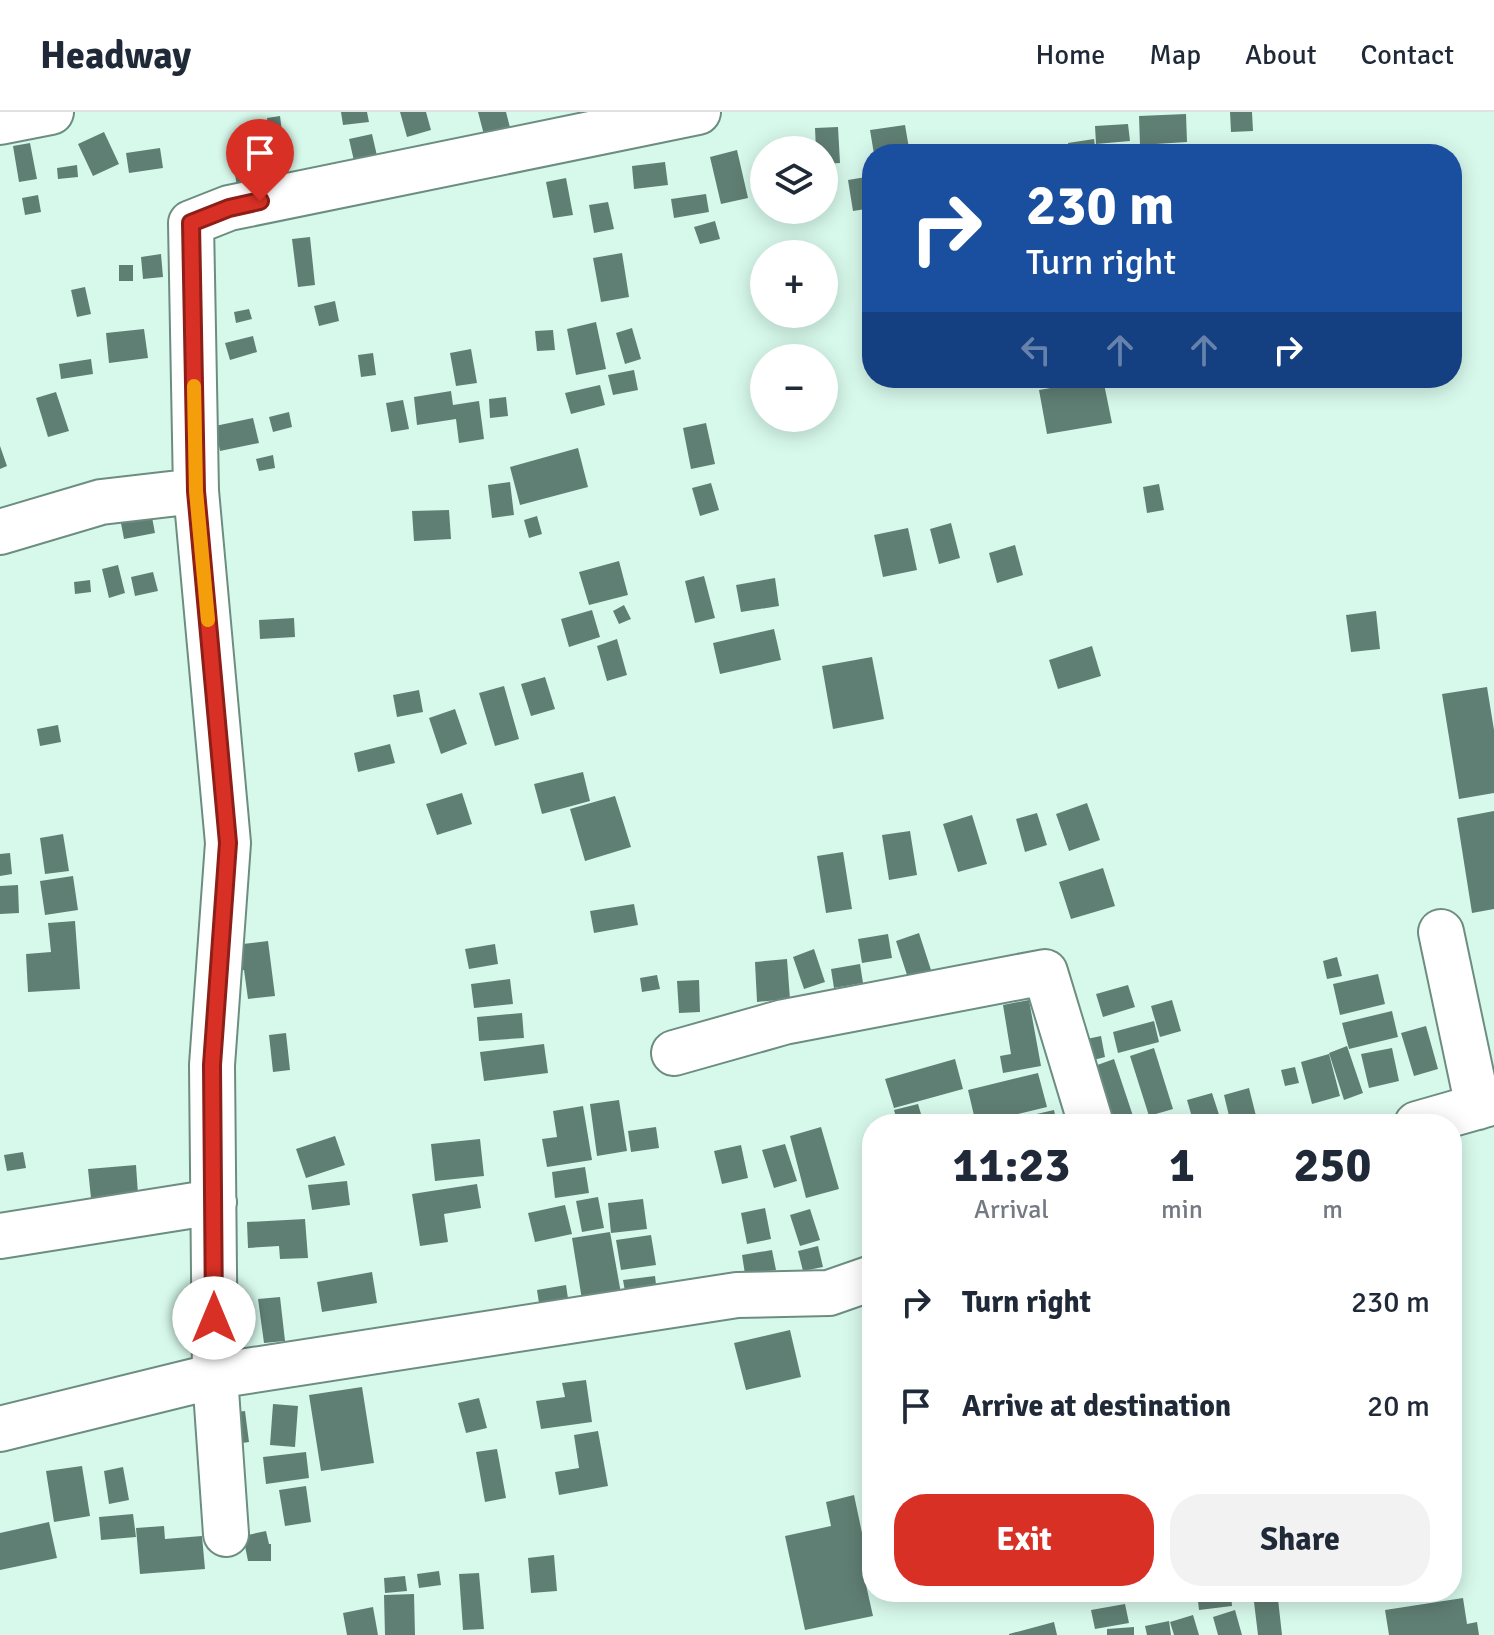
<!DOCTYPE html>
<html lang="en">
<head>
<meta charset="utf-8">
<style>
	body { margin:0; font-family:Signika,sans-serif; background:#f2f2f3; color:#1f2937; height:100vh; display:flex; flex-direction:column; font-size:30px; white-space:nowrap }
	* { box-sizing:border-box; margin:0 }
	p { font-size:26px; color:#747a83 }
	.icon { flex:none; width:44px; height:44px; fill:none; stroke:currentColor; stroke-width:2; stroke-linecap:round; stroke-linejoin:round }
	.map { position:relative; flex:1; overflow:hidden }
	.drawer { position:absolute; left:862px; top:1002px; width:600px; height:488px; display:flex; flex-direction:column; background:#fff; border-radius:32px; box-shadow:0 4px 20px #0003 }
	.drawer>* { flex:none }
	.guide { position:absolute; left:862px; top:32px; width:600px; height:244px; border-radius:32px; box-shadow:0 4px 20px #0003; background:#1a4fa0; color:#fff; overflow:hidden }
	.tools { position:absolute; left:750px; top:24px; display:grid; gap:16px }
	.tools a { display:grid; place-items:center; width:88px; height:88px; border-radius:50%; background:#fff; box-shadow:0 4px 20px #0003; font-size:40px }
	.pin { position:absolute; display:grid; place-items:center; width:68px; height:68px; color:#fff; margin:-82px -34px; border-radius:50% 50% 50% 0; rotate:-45deg; box-shadow:0 0 8px #0007 }
	.pin .icon { rotate:45deg }
	.me { position:absolute; width:88px; margin:-44px; rotate:0deg; stroke-linejoin:round; filter:drop-shadow(0 0 6px #0008) }
	.turn { display:flex; align-items:center; gap:28px; height:168px; padding:0 32px; font-size:36px }
	.turn .icon { width:104px; height:104px; stroke-width:2.5 }
	.turn b { display:block; font-size:56px; line-height:68px }
	.lanes { display:flex; align-items:center; height:76px; padding:0 32px; background:#0003; justify-content:center; gap:40px; direction:ltr }
	.lanes .off { opacity:.35 }
	.eta { display:flex; justify-content:space-evenly; align-items:center; height:136px; text-align:center }
	.eta b { font-size:48px; font-weight:800; line-height:56px }
	.action { display:flex; gap:16px; margin-top:auto; padding:16px 32px }
	.action a { flex:1; height:92px; border-radius:32px; background:#d93025; color:#fff; font-size:32px; font-weight:800; line-height:92px; text-align:center }
	.action a+a { background:#f2f2f3; color:#1f2937 }
	ul { padding:0; list-style:none }
	li { display:flex; align-items:center; gap:24px; height:104px; padding:0 32px }
	li div { flex:1 }
	li b { display:block; font-size:30px }
	li em { font-style:normal }
	header { display:flex; align-items:center; gap:48px; box-sizing:border-box; height:112px; padding:0 40px; background:#fff; border-bottom:2px solid #e0e1e3 }
	header strong { font-size:38px }
	nav { display:flex; gap:44px; margin-inline-start:auto; font-size:28px }
	.map>svg:first-child { display:block }
	.building { fill:#607f74 }
	.lines { fill:none; stroke-linecap:round; stroke-linejoin:round }
	.minor-casing { stroke:#6d8d81; stroke-width:48 }
	.minor { stroke:#fff; stroke-width:44 }
	.route-casing { stroke:#8d1f18; stroke-width:20 }
	.route { stroke:#d93025; stroke-width:14 }
	.slow { stroke:#f59e0b; stroke-width:14 }
</style>
</head>
<body>
<header>
<strong>Headway</strong>
<nav><a>Home</a><a>Map</a><a>About</a><a>Contact</a></nav>
</header>
<div class="map">
<svg width="1494" height="1523" viewBox="0 0 1494 1523">
	<rect width="100%" height="100%" fill="#d7f9ec"/>
	<path class="building" d="M341,0H367L369,10L343,13Z
		M400,0H426L431,18L407,25Z
		M478,0H506L513,27L487,34Z
		M1230,0H1252L1253,19L1231,20Z
		M1186,2L1187,30L1140,33L1139,4Z
		M280,4L284,36L271,38L267,6Z
		M1128,12L1130,29L1096,32L1095,14Z
		M905,13L910,42H874L870,18Z
		M838,15L840,51L824,52V38H816L815,16Z
		M104,20L119,52L93,64L78,32Z
		M372,22L380,57L357,62L349,27Z
		M1094,27L1096,42H1070L1068,31Z
		M804,30L806,38H787L786,32Z
		M30,31L37,67L19,70L13,34Z
		M1143,33L1144,42H1123L1122,35Z
		M1189,34V42H1165V35Z
		M160,36L163,56L129,61L126,41Z
		M737,38L748,86L721,92L710,45Z
		M665,50L668,73L634,77L632,54Z
		M263,51L268,77L238,81L234,56Z
		M77,53L78,65L58,67L57,56Z
		M872,64V96L853,99L848,68Z
		M566,66L573,103L553,106L546,70Z
		M706,82L709,100L674,106L671,87Z
		M38,83L41,100L25,103L22,86Z
		M608,90L614,117L594,121L589,93Z
		M715,109L720,127L700,132L694,115Z
		M310,125L315,173L298,175L292,127Z
		M622,141L629,185L601,190L593,146Z
		M161,142L163,165L143,167L141,145Z
		M119,153H133V169H119Z
		M85,175L91,202L77,205L71,178Z
		M335,189L339,209L319,214L314,194Z
		M249,197L252,207L236,211L234,200Z
		M596,210L606,257L576,263L567,217Z
		M632,216L641,247L625,252L616,221Z
		M144,217L148,246L109,251L106,221Z
		M553,218L555,238L537,239L535,219Z
		M872,219V242H871L866,220Z
		M253,224L257,240L230,248L225,231Z
		M471,237L477,271L456,274L450,241Z
		M373,241L376,263L361,265L358,243Z
		M91,247L93,262L61,267L59,252Z
		M634,258L638,278L613,283L608,263Z
		M1103,267L1112,311L1047,322L1039,278Z
		M600,273L605,293L571,302L565,281Z
		M451,279L453,293L479,289L484,327L459,331L456,307L417,313L414,285Z
		M56,280L69,319L48,325L36,286Z
		M506,285L508,304L490,306L489,287Z
		M403,288L409,317L391,320L386,291Z
		M289,300L292,315L273,320L269,305Z
		M253,306L259,331L220,339L215,314Z
		M706,311L715,352L691,357L683,316Z
		M0,334L7,354L0,357Z
		M578,336L588,375L520,393L510,355Z
		M273,343L275,356L259,359L256,347Z
		M510,370L514,403L492,406L488,373Z
		M711,371L719,398L700,404L692,376Z
		M1159,372L1164,398L1147,401L1143,375Z
		M449,398L451,427L414,429L412,399Z
		M151,400L155,421L124,427L120,406Z
		M537,404L542,422L529,426L524,408Z
		M951,411L960,446L939,452L930,417Z
		M908,416L917,458L883,465L874,423Z
		M1015,433L1023,463L997,471L989,441Z
		M619,449L628,483L589,493L579,460Z
		M118,453L125,481L109,486L102,457Z
		M153,460L158,479L135,484L131,465Z
		M704,464L715,506L695,511L685,469Z
		M775,466L779,494L741,500L736,473Z
		M90,468L91,480L75,482L74,470Z
		M624,493L631,507L619,512L613,499Z
		M592,498L600,525L569,535L561,507Z
		M1376,499L1380,537L1351,540L1346,503Z
		M294,506L295,525L260,527L259,508Z
		M774,517L781,548L720,562L713,531Z
		M617,527L627,563L607,569L597,534Z
		M1092,534L1101,564L1058,577L1049,548Z
		M872,545L884,607L833,617L822,554Z
		M545,565L555,597L531,604L521,572Z
		M504,574L519,627L495,634L479,581Z
		M1487,575L1494,618V681L1459,687L1442,582Z
		M419,578L423,600L397,605L393,583Z
		M455,597L467,632L441,642L429,606Z
		M58,613L61,630L40,634L37,617Z
		M390,632L395,651L358,660L354,641Z
		M583,660L590,689L542,702L534,672Z
		M462,681L472,712L437,723L426,692Z
		M615,684L631,735L585,749L570,697Z
		M1087,691L1100,728L1069,739L1056,702Z
		M1494,699V797L1472,801L1457,706Z
		M1037,701L1047,733L1025,740L1016,707Z
		M972,703L987,752L958,760L943,712Z
		M910,719L917,763L889,768L882,723Z
		M63,722L69,759L45,762L40,726Z
		M843,740L852,797L826,801L817,744Z
		M10,741L12,762L0,764V742Z
		M1103,756L1115,794L1071,807L1059,770Z
		M73,764L78,798L45,803L40,769Z
		M18,773L19,801L0,802V774Z
		M634,792L638,813L594,821L590,799Z
		M75,809L80,877L28,880L26,842L51,840L48,811Z
		M919,821L931,858L908,866L896,829Z
		M888,822L892,846L862,851L858,827Z
		M268,829L275,884L248,887L244,858L229,860L225,834Z
		M495,832L498,852L469,857L465,837Z
		M814,837L825,870L804,877L793,845Z
		M1337,845L1342,864L1327,867L1323,849Z
		M787,847L790,887L757,890L755,850Z
		M860,852L863,871L834,876L831,857Z
		M1378,862L1385,892L1340,903L1333,872Z
		M657,863L660,877L642,880L640,866Z
		M510,867L513,892L474,896L471,872Z
		M699,868L700,900L679,901L677,869Z
		M1128,873L1135,895L1103,905L1096,882Z
		M1029,888L1041,954L1003,961L1000,944L1011,942L1003,893Z
		M1172,888L1181,919L1160,925L1151,894Z
		M1392,899L1398,925L1349,937L1342,911Z
		M522,901L524,926L479,929L477,905Z
		M1154,909L1159,930L1118,941L1113,920Z
		M1426,914L1438,957L1414,964L1401,921Z
		M286,921L290,958L273,960L269,923Z
		M1101,924L1105,945L1086,950L1082,928Z
		M544,932L548,961L484,969L480,940Z
		M1347,934L1363,981L1344,988L1329,941Z
		M1154,936L1173,997L1149,1004L1130,944Z
		M1392,936L1399,969L1369,976L1361,942Z
		M1329,942L1340,984L1312,992L1301,950Z
		M955,947L963,977L894,996L885,967Z
		M1114,947L1133,1004L1110,1012L1089,956Z
		M1295,955L1299,971L1285,974L1281,958Z
		M1038,961L1047,995L976,1012L968,978Z
		M1249,976L1258,1012H1231L1224,983Z
		M1212,981L1222,1012H1194L1187,988Z
		M619,988L627,1039L597,1044L590,992Z
		M918,992L924,1012H898L894,998Z
		M583,994L592,1048L547,1055L542,1027L557,1025L553,999Z
		M1054,998L1057,1012H1030L1028,1004Z
		M656,1015L659,1036L631,1040L628,1019Z
		M821,1015L839,1077L806,1086L790,1024Z
		M335,1024L345,1053L306,1066L296,1037Z
		M480,1027L484,1064L435,1069L431,1032Z
		M785,1032L797,1069L774,1076L762,1038Z
		M741,1033L748,1066L722,1072L714,1039Z
		M23,1040L26,1056L7,1059L4,1043Z
		M136,1053L138,1082L91,1086L88,1057Z
		M585,1055L589,1081L555,1086L552,1060Z
		M347,1069L350,1093L312,1098L308,1073Z
		M477,1072L481,1096L444,1102L448,1130L420,1134L412,1082Z
		M1452,1074L1459,1095L1452,1097Z
		M598,1085L604,1116L582,1120L576,1089Z
		M643,1087L647,1117L611,1121L608,1091Z
		M565,1093L572,1122L535,1130L528,1101Z
		M765,1096L771,1127L747,1132L741,1101Z
		M810,1097L820,1128L800,1134L790,1103Z
		M305,1107L308,1146L280,1147L279,1134L248,1136L247,1110Z
		M610,1120L622,1187L583,1194L572,1126Z
		M651,1123L656,1153L621,1158L616,1128Z
		M818,1134L823,1155L803,1159L798,1139Z
		M772,1138L776,1158L745,1162L742,1143Z
		M372,1160L377,1191L322,1200L317,1170Z
		M655,1164L657,1181L626,1185L623,1168Z
		M566,1173L570,1200L541,1204L537,1178Z
		M280,1185L285,1229L264,1231L258,1187Z
		M790,1218L801,1265L746,1278L734,1231Z
		M586,1268L592,1310L541,1317L536,1289L565,1285L562,1271Z
		M362,1275L374,1351L321,1359L309,1283Z
		M479,1286L487,1316L466,1321L458,1291Z
		M273,1292L298,1294L295,1335L270,1333Z
		M245,1299L249,1330L228,1333L222,1302Z
		M598,1319L608,1374L559,1383L555,1360L579,1356L574,1323Z
		M497,1337L506,1386L485,1390L476,1340Z
		M306,1340L309,1366L266,1372L263,1345Z
		M82,1354L90,1404L54,1410L46,1359Z
		M123,1355L129,1388L109,1392L104,1359Z
		M306,1374L311,1410L285,1414L279,1378Z
		M854,1383L869,1454L862,1455L873,1504L805,1518L785,1424L831,1414L826,1390Z
		M133,1402L136,1425L101,1428L99,1405Z
		M49,1410L57,1446L0,1458V1421Z
		M164,1414L165,1427L202,1424L205,1457L140,1462L136,1416Z
		M266,1419L269,1432H271V1449H248L243,1424Z
		M554,1443L557,1479L531,1481L528,1446Z
		M439,1459L441,1473L419,1476L417,1462Z
		M479,1461L484,1517L463,1518L459,1462Z
		M405,1464L407,1479L385,1481L384,1466Z
		M1197,1480H1231L1232,1494L1199,1498Z
		M414,1482L415,1523H385L384,1483Z
		M1463,1486L1467,1512L1477,1510L1479,1523H1389L1385,1498Z
		M1278,1487L1282,1523H1258L1254,1490Z
		M1125,1492L1129,1511L1095,1517L1091,1498Z
		M373,1495L378,1523H347L343,1501Z
		M1235,1498L1242,1523H1218L1213,1505Z
		M1193,1503L1199,1523H1174L1170,1510Z
		M1169,1509L1171,1523H1147L1145,1514Z
		M1054,1510L1057,1523H1009V1522Z
		M1134,1515V1523H1107V1517Z"/>
	<g class="lines">
		<defs>
			<path id="minor" d="M0,10L51,0
				M0,420L101,390L196,379
				M1441,820L1478,995
				M674,941L784,910L1045,860L1091,1012
				M1417,1012L1494,990
				M0,1124L214,1090
				M0,1317L215,1264L737,1183L829,1181L872,1166
				M226,1422L215,1264L212,953L228,731L196,379L191,111L229,96L698,0"/>
		</defs>
		<use href="#minor" class="minor-casing"/>
		<use href="#minor" class="minor"/>
	</g>
	<g class="lines">
		<defs>
			<path id="route" d="M214,1206L212,953L228,731L196,379L191,111L229,96L260,89"/>
		</defs>
		<use href="#route" class="route-casing"/>
		<use href="#route" class="route"/>
		<path class="slow" d="M194,274L196,379L208,508"/>
	</g>
</svg>
<div class="tools">
<a><svg class="icon" aria-label="layers" viewBox="0 0 24 24"><path d="M12 4l9 5-9 5-9-5zM3 14l9 5 9-5"/></svg></a>
<a>+</a>
<a>−</a>
</div>
<div class="pin" style="left:260px;top:89px;background:#d93025"><svg class="icon" aria-label="arrive" viewBox="0 0 24 24"><path d="M6 21V4h12l-3 4 3 4H6"/></svg></div>
<svg class="me" style="left:214px;top:1206px" viewBox="-20 -20 40 40"><circle r="19" fill="#fff"/><path d="M0-13L10 11 0 6-10 11z" fill="#d93025"/></svg>
<div class="guide">
<div class="turn"><svg class="icon" aria-label="right" viewBox="0 0 24 24"><path d="M7 20v-9h11M14 6l5 5-5 5"/></svg><div><b>230 m</b>Turn right</div></div>
<div class="lanes"><svg class="icon off" aria-label="left" viewBox="0 0 24 24"><path d="M17 20v-9H6M10 6l-5 5 5 5"/></svg><svg class="icon off" aria-label="ahead" viewBox="0 0 24 24"><path d="M12 20V5M6 11l6-6 6 6"/></svg><svg class="icon off" aria-label="ahead" viewBox="0 0 24 24"><path d="M12 20V5M6 11l6-6 6 6"/></svg><svg class="icon" aria-label="right" viewBox="0 0 24 24"><path d="M7 20v-9h11M14 6l5 5-5 5"/></svg></div>
</div>
<section class="drawer">
<div class="eta">
<div><b>11:23</b><p>Arrival</p></div>
<div><b>1</b><p>min</p></div>
<div><b>250</b><p>m</p></div>
</div>
<ul>
<li><svg class="icon" aria-label="right" viewBox="0 0 24 24"><path d="M7 20v-9h11M14 6l5 5-5 5"/></svg><div><b>Turn right</b></div><em>230 m</em></li>
<li><svg class="icon" aria-label="arrive" viewBox="0 0 24 24"><path d="M6 21V4h12l-3 4 3 4H6"/></svg><div><b>Arrive at destination</b></div><em>20 m</em></li>
</ul>
<div class="action"><a>Exit</a><a>Share</a></div>
</section>
</div>
</body>
</html>
